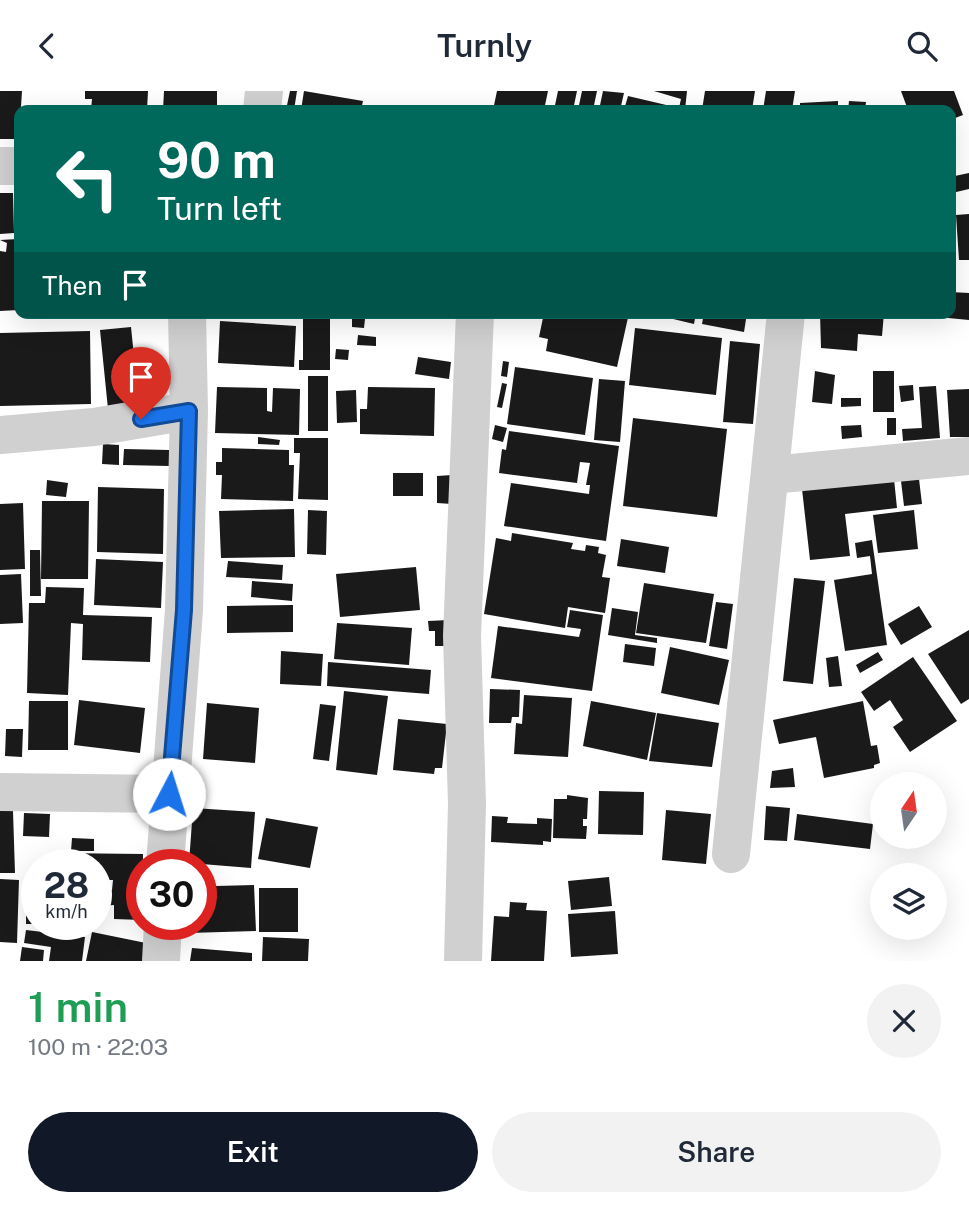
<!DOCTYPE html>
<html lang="en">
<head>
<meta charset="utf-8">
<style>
	body { margin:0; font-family:"Public Sans",sans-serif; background:#f2f2f3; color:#1f2937; height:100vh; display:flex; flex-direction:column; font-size:26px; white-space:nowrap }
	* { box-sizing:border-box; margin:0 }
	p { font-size:23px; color:#747a83 }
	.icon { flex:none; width:38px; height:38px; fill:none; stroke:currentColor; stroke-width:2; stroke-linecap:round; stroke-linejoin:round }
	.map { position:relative; height:870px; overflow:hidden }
	.details { display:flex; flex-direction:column; background:#fff; flex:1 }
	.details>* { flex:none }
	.hud { position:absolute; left:14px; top:14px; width:942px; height:214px; border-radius:14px; box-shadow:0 7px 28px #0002; background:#00695c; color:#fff; overflow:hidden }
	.needle { width:46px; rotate:13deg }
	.tools { position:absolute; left:870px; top:681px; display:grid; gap:14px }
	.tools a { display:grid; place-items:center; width:77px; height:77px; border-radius:50%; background:#fff; box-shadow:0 7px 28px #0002; font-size:35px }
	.speed { position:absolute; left:21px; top:758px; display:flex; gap:14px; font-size:35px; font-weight:700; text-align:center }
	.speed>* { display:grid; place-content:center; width:91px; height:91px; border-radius:50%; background:#fff; box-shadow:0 7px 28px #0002; line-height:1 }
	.speed small { font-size:18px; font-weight:400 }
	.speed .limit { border:10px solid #d22; background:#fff; color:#111 }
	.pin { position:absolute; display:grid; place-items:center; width:60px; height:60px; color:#fff; margin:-72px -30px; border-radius:50% 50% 50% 0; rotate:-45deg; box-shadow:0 0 7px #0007 }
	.pin .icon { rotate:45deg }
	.me { position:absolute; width:77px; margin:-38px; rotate:5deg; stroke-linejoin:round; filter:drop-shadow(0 0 5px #0008) }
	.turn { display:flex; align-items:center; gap:24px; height:147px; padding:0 28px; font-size:32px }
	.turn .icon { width:91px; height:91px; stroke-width:2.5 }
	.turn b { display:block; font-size:49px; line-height:60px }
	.then { display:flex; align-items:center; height:66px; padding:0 28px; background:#0003; gap:14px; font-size:26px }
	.round { display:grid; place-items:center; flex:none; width:74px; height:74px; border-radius:37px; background:#f2f2f3 }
	.summary { display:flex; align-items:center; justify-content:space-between; height:119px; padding:0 28px }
	h1 { font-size:42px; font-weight:600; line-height:52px; color:#1e9e55 }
	.primary-button { display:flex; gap:14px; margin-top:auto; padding:14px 28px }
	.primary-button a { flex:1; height:80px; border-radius:42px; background:#111827; color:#fff; font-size:28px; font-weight:600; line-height:80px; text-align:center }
	.primary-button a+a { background:#f2f2f3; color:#1f2937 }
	header { display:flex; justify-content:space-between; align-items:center; height:91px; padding:0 28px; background:#fff; font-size:32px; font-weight:600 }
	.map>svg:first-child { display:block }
	.building { fill:#1a1a1a }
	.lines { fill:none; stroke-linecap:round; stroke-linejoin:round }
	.minor { stroke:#d0d0d0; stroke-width:38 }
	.route-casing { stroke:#114b97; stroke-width:18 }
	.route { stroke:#1a73e8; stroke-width:12 }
</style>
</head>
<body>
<header><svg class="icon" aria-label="back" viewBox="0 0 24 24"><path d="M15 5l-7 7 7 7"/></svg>Turnly<svg class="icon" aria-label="search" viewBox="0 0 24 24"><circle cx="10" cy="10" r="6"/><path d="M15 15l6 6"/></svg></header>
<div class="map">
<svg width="969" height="870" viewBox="0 0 969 870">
	<rect width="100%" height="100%" fill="#fff"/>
	<path class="building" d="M0,0H22L19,48H0Z
		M85,0H148L147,19H91L92,8H85Z
		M164,0H217V19H163Z
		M290,0H297L294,19H286Z
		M304,0L363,10L361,19H301Z
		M497,0H548L544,19H493Z
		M558,0H577L573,19H554Z
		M582,0H597L593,19H578Z
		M603,0L624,2L621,15L618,14L617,19H599Z
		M654,0H687L685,19H624L628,5L679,17L681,8Z
		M705,0H755L752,19H702Z
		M766,0H795L792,19H763Z
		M901,0H954L963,24L950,29V19H908Z
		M838,10V19H800V12Z
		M849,10L866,11L865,19H848Z
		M969,82V98L952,102L950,86Z
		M0,102H13L14,142L0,143Z
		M969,123V169H959L956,124Z
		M18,148L19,219L0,220V160L6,161L7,152L0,149Z
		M950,201L969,202V229L948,227Z
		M303,222H330V279H299V269H303Z
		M544,222H629L617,276L546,260L548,248L539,246Z
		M648,222H696L694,233Z
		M704,222H747L744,241L702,233Z
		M820,222H884L882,245L858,243L857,260L821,257Z
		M352,227L365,228L364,237L352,236Z
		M220,230L296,235L294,276L218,272Z
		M131,236L139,314L108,318L100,239Z
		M635,237L722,247L716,304L629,294Z
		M90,240L91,313L0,315V242Z
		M358,244L376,246V255L357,254Z
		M730,250L760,253L753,333L723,331Z
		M336,258L349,259L348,269L335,268Z
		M418,266L451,271L449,288L415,283Z
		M503,270L509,271L507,286L501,285Z
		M515,276L593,287L585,344L507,333Z
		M815,280L835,284L832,313L812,311Z
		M873,280H894V321H873Z
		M308,285H328V340H308Z
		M599,288L625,290L620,351L594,349Z
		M502,292L507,293L502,317L497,316Z
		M913,294L914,309L901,311L899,295Z
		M936,295L940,347L903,350L902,338L922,337L919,296Z
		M217,296L267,297V320L272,321L273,297L300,298L299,344L215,342Z
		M368,296L435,297L434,345L360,343V318H367Z
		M969,298V346H950L947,299Z
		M356,299L357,331L337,332L336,300Z
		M841,307H861V315L841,316Z
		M633,327L727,338L717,426L623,415Z
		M887,327H896V344H887Z
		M495,334L507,337L503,351L492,348Z
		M861,334L862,346L842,348L841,335Z
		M509,340L619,355L606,450L504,435L511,392L589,403L590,394H586L590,372L580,371L577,392L499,382L502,358L506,359Z
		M258,346L280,349L279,354L258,353Z
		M294,347H328V409L298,408L300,362H294Z
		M103,353L119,354V374L102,373Z
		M222,357L289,359V374H294L293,410L221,408L222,384H216V371H222Z
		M124,358L169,359V375L123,374Z
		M393,382H423V405H393Z
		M452,384V413L437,412V385Z
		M894,388L897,417L845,423L850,465L810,469L802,398Z
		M919,388L922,413L904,415L901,390Z
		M47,389L68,392L66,406L46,404Z
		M98,396L164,398L163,463L97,461Z
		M42,410H89L88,488H41Z
		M23,412L25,478L0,479V413Z
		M294,418L295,466L221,467L219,420Z
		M308,419L327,420L326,464L307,463Z
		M914,419L918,458L878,462L873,424Z
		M512,442L573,452L571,458L585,460L586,454L599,456L598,462L606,464L602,486L610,487L605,522L568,516L565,537L484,523L496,447L511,450Z
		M621,448L669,456L665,482L617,475Z
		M872,449L887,554L845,560L834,489L872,483L870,465L857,467L855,452Z
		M30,459H40L41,505H30Z
		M96,468L163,471L161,517L94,514Z
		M228,470L283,474L282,489L226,486Z
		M416,476L420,519L340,526L336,483Z
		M21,483L23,532L0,533V484Z
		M794,487L825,490L813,593L783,590Z
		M252,490L293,493L292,510L251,506Z
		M644,492L714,503L706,552L636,542Z
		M46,496L84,497L83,524L152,526L150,571L82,569L83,533L71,532L68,604L27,602L29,512H45Z
		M716,511L733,513L727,558L709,555Z
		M293,514V541L227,542V515Z
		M919,515L932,536L901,554L888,533Z
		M612,517L638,521L635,544L657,547V552L608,544Z
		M570,519L603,524L592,600L491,587L498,535L579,546L581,538L567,536Z
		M449,529L450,555H435V540H429L428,530Z
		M337,532L412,537L409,574L334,568Z
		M969,539V608L961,613L928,563Z
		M625,553L656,557L654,575L623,571Z
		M670,556L729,569L719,614L661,602Z
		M281,560L323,563L321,595L280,593Z
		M878,561L883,569L860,582L856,574Z
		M838,565L842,595L829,596L826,567Z
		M913,566L957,630L910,661L893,636L903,629L890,609L874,620L861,601Z
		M328,571L431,579L429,603L327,595Z
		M490,598L520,599L519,626H512L511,632H489Z
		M344,600L388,605L377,684L336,679Z
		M524,604L572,607L568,666L514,663L516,632L522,633Z
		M79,609L145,617L140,662L74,654Z
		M29,610H68V659H28Z
		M591,610L656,622L647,669L583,655Z
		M863,610L871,655L877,654L880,672L874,674V677L824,687L816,646L779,653L773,629Z
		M207,612L259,617L255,672L203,668Z
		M320,613L336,615L329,670L313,668Z
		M657,622L719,632L712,676L649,670Z
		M398,628L447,633L442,677H435L434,683L393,679Z
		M6,638H23L22,666L5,665Z
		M793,677L795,696L770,697L772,680Z
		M599,700L644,701L643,744L598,743Z
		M567,704L588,707L587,728H583V735H587L586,748L553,747L554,708H567Z
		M766,715L790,717L787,750L764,749Z
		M193,717L255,721L251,777L189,772Z
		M666,719L711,723L706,773L662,769Z
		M0,720H13L15,782H0Z
		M24,722L50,723L49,746L23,745Z
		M797,723L873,733L870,758L794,749Z
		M492,725L508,726L507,732L537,733V727L552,728L551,751L543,750V754L491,751Z
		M266,727L318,736L310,777L258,768Z
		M72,747L94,748V760H71Z
		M56,762L143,763L142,829L114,828V814L102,815L103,799H112L113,789H96V774H56Z
		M26,783H37V833H26Z
		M609,786L612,815L571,819L568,790Z
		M0,788L19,789L17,852L0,851Z
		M254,794L256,840L188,842V833H201V795H208L209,812H216V795Z
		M259,797H298V841H259Z
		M510,811L527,812L526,819L547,820L544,870H491L494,825L509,826Z
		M615,820L618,863L571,866L568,823Z
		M26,839L85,846L82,870H49L51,856L24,852Z
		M92,841L151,853L148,870H86Z
		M263,846L309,848L308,870H262Z
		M22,856L44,859L43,870H20Z
		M192,857L252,862V870H190Z"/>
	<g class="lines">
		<path class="minor" d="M262,19L264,0
			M0,75H19
			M0,344L94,336L189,320
			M771,384L969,365
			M0,701L169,703
			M731,763L786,222
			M165,774L184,519L189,320L187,222
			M161,870L163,833
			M463,870L467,713L462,545L475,222"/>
	</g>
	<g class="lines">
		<defs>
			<path id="route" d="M141,328L189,320L184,519L169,703"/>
		</defs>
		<use href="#route" class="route-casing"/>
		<use href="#route" class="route"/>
	</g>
</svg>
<div class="tools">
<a><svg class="needle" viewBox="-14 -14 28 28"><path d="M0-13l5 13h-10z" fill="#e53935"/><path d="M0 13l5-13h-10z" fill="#747a83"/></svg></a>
<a><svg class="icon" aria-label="layers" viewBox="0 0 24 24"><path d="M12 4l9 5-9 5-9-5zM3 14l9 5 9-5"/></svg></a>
</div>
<div class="speed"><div>28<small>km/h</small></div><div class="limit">30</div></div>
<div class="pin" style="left:141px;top:328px;background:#d93025"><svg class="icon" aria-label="arrive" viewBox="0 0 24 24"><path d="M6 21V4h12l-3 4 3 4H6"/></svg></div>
<svg class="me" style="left:169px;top:703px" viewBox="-20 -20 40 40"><circle r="19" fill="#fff"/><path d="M0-13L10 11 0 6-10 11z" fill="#1a73e8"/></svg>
<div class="hud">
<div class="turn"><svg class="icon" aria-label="left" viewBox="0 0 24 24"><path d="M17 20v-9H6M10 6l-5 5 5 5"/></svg><div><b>90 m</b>Turn left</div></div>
<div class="then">Then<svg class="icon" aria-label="arrive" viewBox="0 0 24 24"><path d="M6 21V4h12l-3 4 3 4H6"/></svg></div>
</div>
</div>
<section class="details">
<div class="summary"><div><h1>1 min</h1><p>100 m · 22:03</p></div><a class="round"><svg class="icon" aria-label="close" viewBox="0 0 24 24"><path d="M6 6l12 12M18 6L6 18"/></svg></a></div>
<div class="primary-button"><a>Exit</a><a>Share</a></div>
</section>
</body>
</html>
